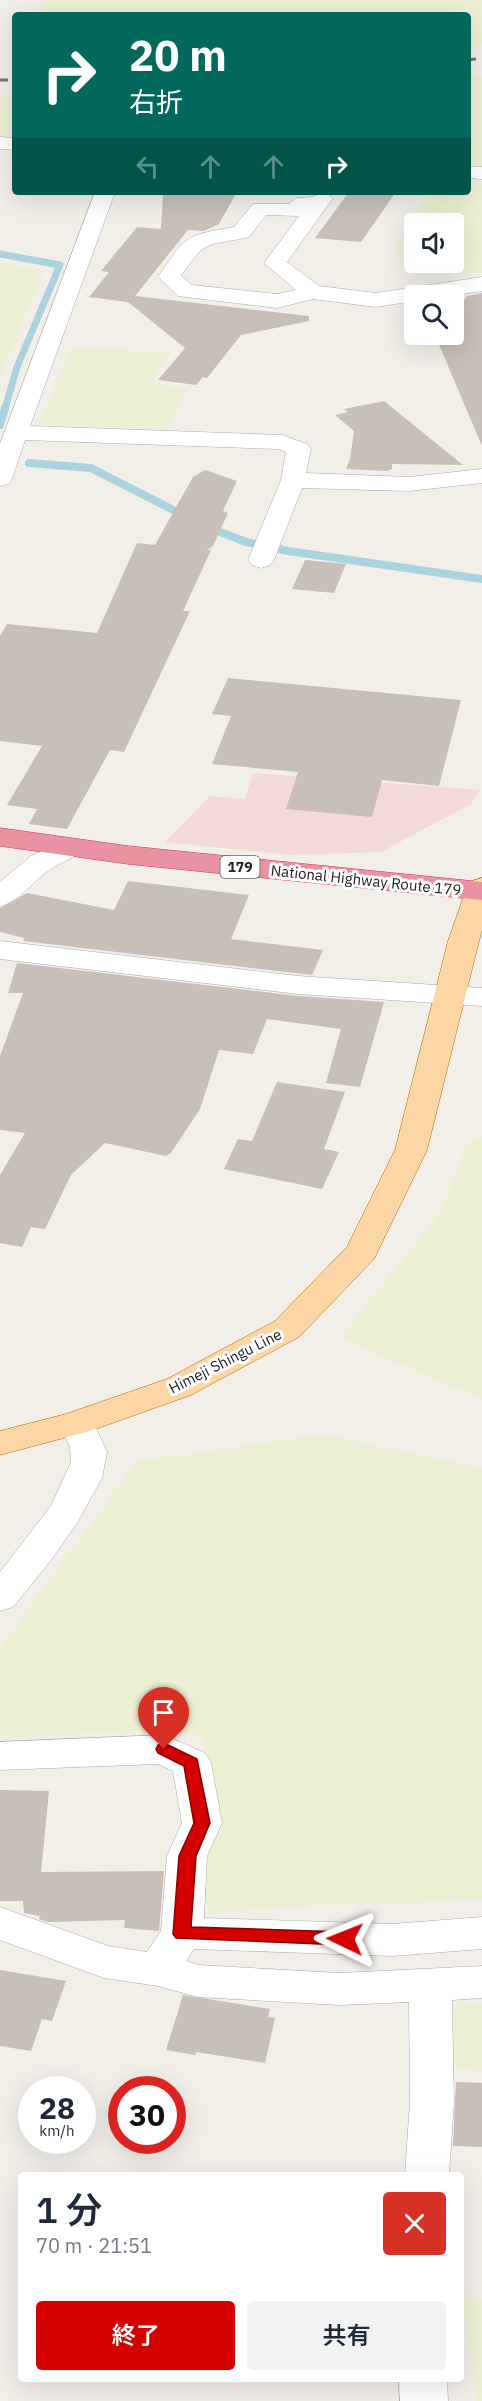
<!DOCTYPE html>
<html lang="ja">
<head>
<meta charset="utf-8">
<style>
	body { margin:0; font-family:"IBM Plex Sans","Noto Sans JP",sans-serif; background:#f2f2f3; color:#1f2937; height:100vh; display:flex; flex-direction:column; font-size:22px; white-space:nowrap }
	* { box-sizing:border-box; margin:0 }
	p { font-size:20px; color:#747a83 }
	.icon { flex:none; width:33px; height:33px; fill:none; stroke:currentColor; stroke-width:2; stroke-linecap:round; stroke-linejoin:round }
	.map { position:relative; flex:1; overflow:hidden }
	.sheet { position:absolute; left:18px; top:2172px; width:446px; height:210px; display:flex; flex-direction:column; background:#fff; border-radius:6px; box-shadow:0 6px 24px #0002 }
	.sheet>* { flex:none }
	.top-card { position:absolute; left:12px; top:12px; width:459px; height:183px; border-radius:6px; box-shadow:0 6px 24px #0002; background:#00695c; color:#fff; overflow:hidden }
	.controls { position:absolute; left:404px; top:213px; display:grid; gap:12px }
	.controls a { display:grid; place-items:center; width:60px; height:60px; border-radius:6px; background:#fff; box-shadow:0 6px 24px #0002; font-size:30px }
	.speed { position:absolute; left:18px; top:2076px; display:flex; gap:12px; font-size:30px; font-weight:700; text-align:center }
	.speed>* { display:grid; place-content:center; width:78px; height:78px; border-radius:50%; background:#fff; box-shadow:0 6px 24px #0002; line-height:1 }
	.speed small { font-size:15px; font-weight:400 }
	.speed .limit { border:9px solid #d22; background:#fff; color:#111 }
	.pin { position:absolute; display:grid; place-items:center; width:51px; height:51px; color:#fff; margin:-62px -26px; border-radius:50% 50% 50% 0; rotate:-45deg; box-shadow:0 0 6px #0007 }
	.pin .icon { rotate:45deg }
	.me { position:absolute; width:66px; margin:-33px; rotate:272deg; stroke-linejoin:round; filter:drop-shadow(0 0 4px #0008) }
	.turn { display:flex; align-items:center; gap:21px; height:126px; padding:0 18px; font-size:27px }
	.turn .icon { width:78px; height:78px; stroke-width:2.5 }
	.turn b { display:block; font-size:42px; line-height:51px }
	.lanes { display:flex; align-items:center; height:57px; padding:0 18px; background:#0003; justify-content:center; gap:30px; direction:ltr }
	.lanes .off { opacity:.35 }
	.round { display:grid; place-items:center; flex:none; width:63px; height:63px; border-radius:6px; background:#f2f2f3 }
	.head { display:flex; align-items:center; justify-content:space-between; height:102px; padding:0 18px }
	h1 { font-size:36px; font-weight:600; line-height:45px }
	.cta { display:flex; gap:12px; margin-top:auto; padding:12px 18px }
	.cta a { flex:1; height:69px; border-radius:6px; background:#d40000; color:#fff; font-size:24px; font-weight:600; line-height:69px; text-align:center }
	.cta a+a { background:#f2f2f3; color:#1f2937 }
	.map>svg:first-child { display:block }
	.commercial { fill:#f2dad9 }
	.farmland { fill:#eef0d5 }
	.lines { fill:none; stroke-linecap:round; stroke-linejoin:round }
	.stream-far1 { stroke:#aad3df; stroke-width:7 }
	.stream { stroke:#aad3df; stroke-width:8 }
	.building { fill:#c7bfb8 }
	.minor-casing { stroke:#a9a9a9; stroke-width:1 }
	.major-casing { stroke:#a06b00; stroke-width:1 }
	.highway-casing { stroke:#dc2a67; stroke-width:1 }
	.minor { fill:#fff; fill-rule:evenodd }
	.major { fill:#fcd6a4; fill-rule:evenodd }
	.highway { fill:#e892a2; fill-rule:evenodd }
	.rail { stroke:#707070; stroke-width:3; stroke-dasharray:8 8; stroke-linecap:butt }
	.route { fill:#d40000; stroke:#8a0000; stroke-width:1.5 }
	.labels { text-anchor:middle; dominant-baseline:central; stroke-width:6; stroke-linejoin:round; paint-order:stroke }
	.shield { fill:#fff; stroke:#646464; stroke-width:1.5 }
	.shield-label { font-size:14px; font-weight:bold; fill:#222 }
	.street-label { font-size:15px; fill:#222; stroke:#fff }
</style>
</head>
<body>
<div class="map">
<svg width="482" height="2401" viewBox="0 0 482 2401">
	<rect width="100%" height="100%" fill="#f2efe9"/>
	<path class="commercial" d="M253,773L480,790L471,804L381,852L289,855L165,842L210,796L245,799Z"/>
	<path class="farmland" d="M43,0H482V45L468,48V15H35Z
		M482,75V165H468V77Z
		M0,97L15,98V137L0,136Z
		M468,180L482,181V273L442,269L420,263L453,262V224H414V261L393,254L428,192H468Z
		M0,264L44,271L1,375H0Z
		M72,347L170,352L150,383L186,389L168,430L38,424Z
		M482,1137V1399L339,1338L441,1212L467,1143Z
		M322,1434L482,1468V1900L279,1907L209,1914L200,1878L221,1816L203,1736L172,1730L0,1738V1647L136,1462Z
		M455,2002L482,2004V2072L446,2067Z
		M462,2293L482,2298V2401H476Z"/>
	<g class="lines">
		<path class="stream-far1" d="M0,254L60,265L17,367L5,409"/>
		<path class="stream" d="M0,425L5,408
			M29,463L91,468L185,516
			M207,527L246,542L288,551L482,579"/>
	</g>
	<path class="building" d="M163,192H237L219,224L204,231L188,230L135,296L309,316V321L241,335L207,378L203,377L196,385L158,380L185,348L128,302L89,297L109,272L101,271L137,227L161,229Z
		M349,192H396L361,242L315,238Z
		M482,293V446L437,340L441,334H453V316L467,296Z
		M384,401L463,465L392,464V469L387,471L346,469L350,459L354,431L335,415L348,412L344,409Z
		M205,470L237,481L223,511L228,513L213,546L207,550H211L183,611H190L124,752L110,750L67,829L29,824L37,809L7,805L42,746L0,741V636L7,624L97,633L137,543L155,545L193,477Z
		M305,560L346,564L334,593L292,589Z
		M228,678L461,700L439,786L382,780L372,817L286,809L298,772L212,764L231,716L212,714Z
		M128,881L249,895L231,939L323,950L312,975L23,941L24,938L0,932V908L27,893L114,910Z
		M17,963L298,996L384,1002L360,1087L326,1083L341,1029L267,1019L253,1054L219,1050L200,1109L171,1153L166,1156L105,1143L71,1175L45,1229L31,1227L22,1247L0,1243V1175L25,1133L0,1130V1056L23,993H8Z
		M277,1082L345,1092L324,1149L339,1152L322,1189L224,1169L238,1139L252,1141Z
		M0,1790L49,1791L41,1872L164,1871L159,1931L124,1928L125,1920L48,1922L39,1919L40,1916L24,1913L23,1901H0Z
		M0,1970L66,1981L52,2021L42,2019L31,2051L0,2046Z
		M183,1995L270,2009L268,2017L275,2018L265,2063L196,2052L195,2055L166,2050Z
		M456,2082L482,2083V2147L453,2146Z"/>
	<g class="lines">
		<defs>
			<path id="minor" d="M0,137L15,138V150L0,149Z
				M468,166L482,167V179L468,178Z
				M95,192H115L30,426L282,435L307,444L311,449L306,473L409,477L482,469V483L409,491L302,488L274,560L270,565L261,568L252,565L248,560L281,480L286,452L278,449L25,440L12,479L9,484L0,486V444Z
				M324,192L333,198L287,262L319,286L376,293L482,277V291L450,296H414V301L376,307L313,299L277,308L178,296L158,277C187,235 183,236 234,227L253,204H289L296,198L313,197ZM266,215L299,216L264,263L296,290L277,294L192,285L181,276C207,237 206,247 249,237Z
				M69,839L79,842L83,848C76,859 62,861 51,869C33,880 21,901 0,906V882L31,856Z
				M0,941L298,976L482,988V1006L298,994L0,959Z
				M77,1411L90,1415L107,1452L102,1478L77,1523L51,1560L13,1607L0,1611V1572L51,1506L71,1462L70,1447L59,1423L64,1415Z
				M164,1735L205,1753L211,1763L222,1823L207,1856L204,1918L392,1924L482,1917V1949L392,1956L194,1949L186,1961L198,1965L340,1973L482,1966V1998L452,2000L454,2102L449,2175H405L410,2102L409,2002L340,2005L198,1997L158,1986L104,1978L0,1940V1907L108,1946L147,1952L161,1931L167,1856L182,1823L173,1771L158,1764L0,1770V1742Z
				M399,2379H447L448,2401H400Z"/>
			<path id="major" d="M482,878V929L427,1150L374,1259L299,1337L191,1395L90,1431L0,1455V1431L66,1414L167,1379L275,1321L347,1247L395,1150L448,941L467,887L472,881Z"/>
			<path id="highway" d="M0,828L128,846L482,882V900L128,864L0,846Z"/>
		</defs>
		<use href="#minor" class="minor-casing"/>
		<use href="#major" class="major-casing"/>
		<use href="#highway" class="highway-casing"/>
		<use href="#minor" class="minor"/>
		<use href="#major" class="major"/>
		<use href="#highway" class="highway"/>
		<path class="rail" d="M468,60L482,58
			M0,80H15"/>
	</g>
	<path class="route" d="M164,1743L197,1759L210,1823L196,1856L191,1927L345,1932L351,1934L354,1939L351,1943L345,1945L176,1938L173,1934L179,1856L194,1823L184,1766L158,1753L156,1749L158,1745Z"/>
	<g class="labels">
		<rect class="shield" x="220.5" y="856" width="39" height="22" rx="4.5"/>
		<g class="shield-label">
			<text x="240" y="867">179</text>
		</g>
		<g class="street-label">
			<text transform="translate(366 880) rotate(6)">National Highway Route 179</text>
			<text transform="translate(225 1361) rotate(-27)">Himeji Shingu Line</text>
		</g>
	</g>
</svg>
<div class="controls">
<a><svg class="icon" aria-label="sound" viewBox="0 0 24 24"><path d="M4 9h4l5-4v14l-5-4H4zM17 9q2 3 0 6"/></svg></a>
<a><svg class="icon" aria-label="search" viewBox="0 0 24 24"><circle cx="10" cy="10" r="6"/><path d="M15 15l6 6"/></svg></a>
</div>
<div class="speed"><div>28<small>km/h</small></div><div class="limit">30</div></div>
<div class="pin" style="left:164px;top:1749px;background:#d93025"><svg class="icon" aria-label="arrive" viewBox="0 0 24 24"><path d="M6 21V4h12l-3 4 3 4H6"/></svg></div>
<svg class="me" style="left:345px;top:1939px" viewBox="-20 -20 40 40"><path d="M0-17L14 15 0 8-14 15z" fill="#d40000" stroke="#fff" stroke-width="4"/></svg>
<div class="top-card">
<div class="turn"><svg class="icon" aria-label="right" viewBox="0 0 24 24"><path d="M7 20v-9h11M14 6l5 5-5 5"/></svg><div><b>20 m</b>右折</div></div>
<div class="lanes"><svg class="icon off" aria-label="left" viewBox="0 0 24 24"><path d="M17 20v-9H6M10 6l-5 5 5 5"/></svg><svg class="icon off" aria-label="ahead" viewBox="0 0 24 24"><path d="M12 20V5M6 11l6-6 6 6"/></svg><svg class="icon off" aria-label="ahead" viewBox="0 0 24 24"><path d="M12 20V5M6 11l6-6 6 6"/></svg><svg class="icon" aria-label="right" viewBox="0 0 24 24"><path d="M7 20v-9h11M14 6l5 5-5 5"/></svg></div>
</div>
<section class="sheet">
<div class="head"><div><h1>1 分</h1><p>70 m · 21:51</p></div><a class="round" style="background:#d93025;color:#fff"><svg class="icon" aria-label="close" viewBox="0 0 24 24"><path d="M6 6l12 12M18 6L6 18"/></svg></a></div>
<div class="cta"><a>終了</a><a>共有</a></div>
</section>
</div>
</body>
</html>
